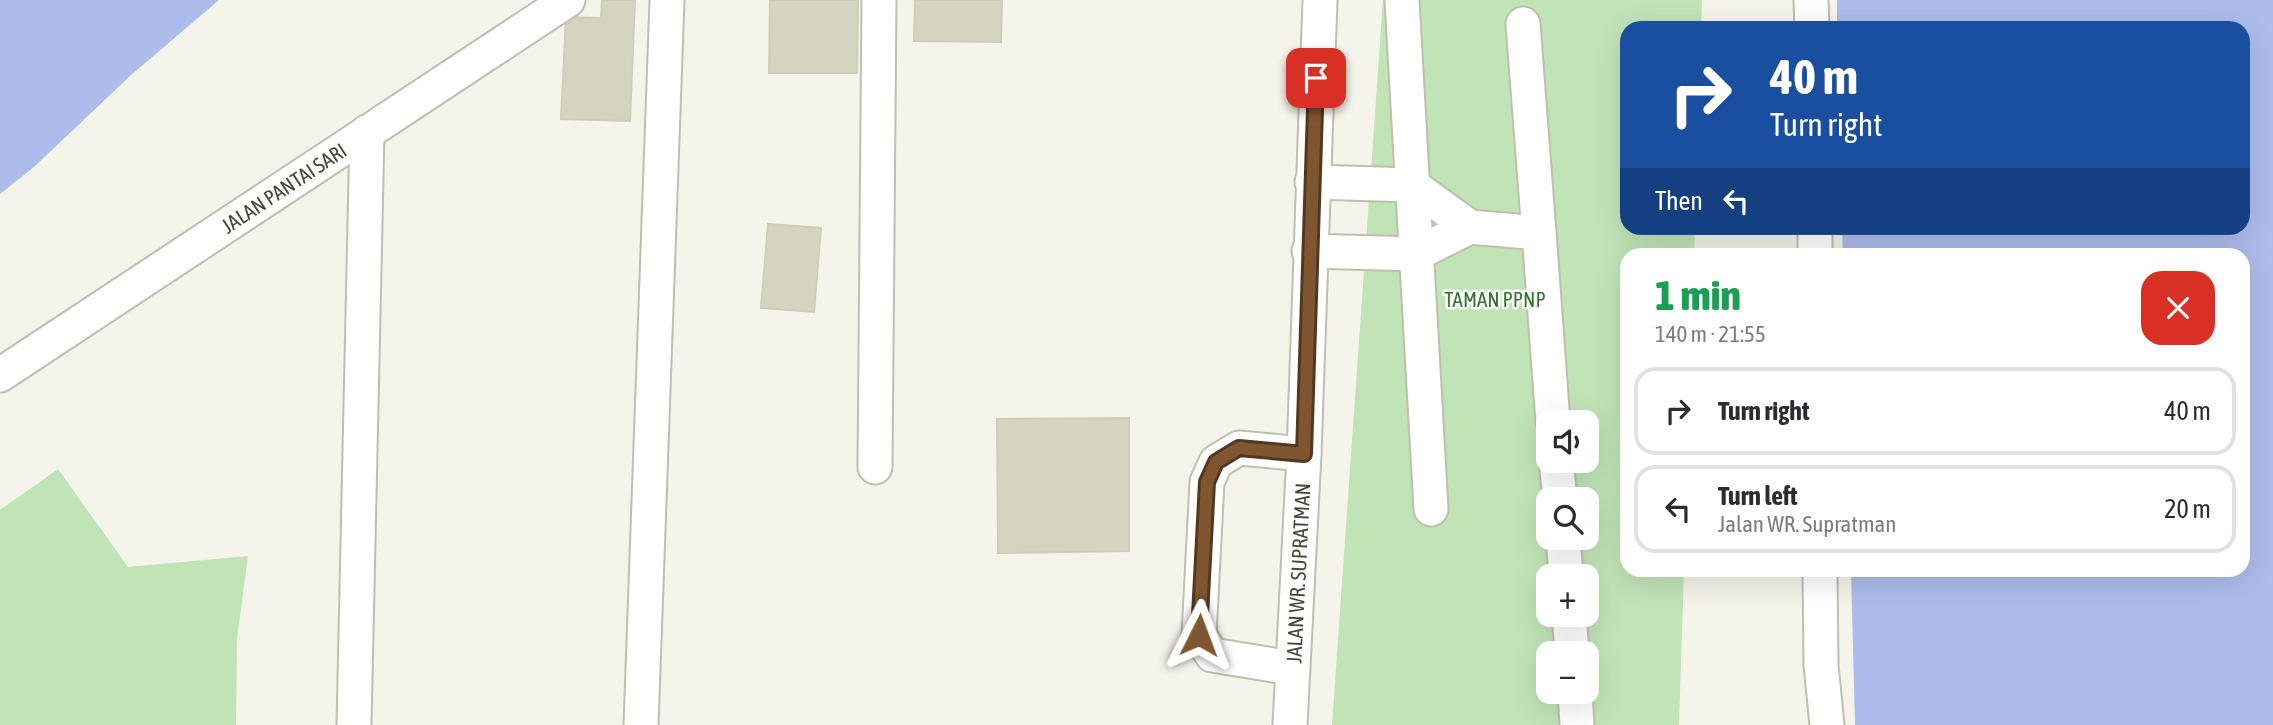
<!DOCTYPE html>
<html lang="en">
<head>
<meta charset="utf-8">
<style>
	body { margin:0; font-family:"Asap Condensed",sans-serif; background:#f7f7f7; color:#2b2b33; height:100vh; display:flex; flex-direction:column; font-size:26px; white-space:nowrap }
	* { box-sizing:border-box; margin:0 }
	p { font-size:23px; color:#7c7c81 }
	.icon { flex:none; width:38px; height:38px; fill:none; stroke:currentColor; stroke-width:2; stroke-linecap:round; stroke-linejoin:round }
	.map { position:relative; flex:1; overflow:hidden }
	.sheet { position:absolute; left:1620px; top:248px; width:630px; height:329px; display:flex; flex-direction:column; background:#fff; border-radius:21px; box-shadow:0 7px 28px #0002 }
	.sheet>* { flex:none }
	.guide { position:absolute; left:1620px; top:21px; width:630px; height:214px; border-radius:21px; box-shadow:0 7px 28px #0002; background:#1a4fa0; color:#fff; overflow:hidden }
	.buttons { position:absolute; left:1536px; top:410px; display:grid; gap:14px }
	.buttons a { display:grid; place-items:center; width:63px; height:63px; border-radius:14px; background:#fff; box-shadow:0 7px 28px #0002; font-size:35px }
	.pin { position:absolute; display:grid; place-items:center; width:60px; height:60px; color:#fff; margin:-30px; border-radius:14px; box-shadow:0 4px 10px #0006 }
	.me { position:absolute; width:77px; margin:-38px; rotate:3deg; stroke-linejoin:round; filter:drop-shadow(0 0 5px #0008) }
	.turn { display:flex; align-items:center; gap:24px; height:147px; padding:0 35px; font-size:32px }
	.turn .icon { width:91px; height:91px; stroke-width:2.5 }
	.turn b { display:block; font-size:49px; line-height:60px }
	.then { display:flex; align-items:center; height:66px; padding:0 35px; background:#0003; gap:14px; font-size:26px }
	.round { display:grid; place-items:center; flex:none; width:74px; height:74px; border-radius:21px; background:#f7f7f7 }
	.summary { display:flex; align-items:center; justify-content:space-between; height:119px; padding:0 35px }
	h1 { font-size:42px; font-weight:800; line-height:52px; color:#1e9e55 }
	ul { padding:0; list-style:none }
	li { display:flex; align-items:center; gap:21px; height:88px; margin:0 14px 10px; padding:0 21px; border:4px solid #e1e1e2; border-radius:21px }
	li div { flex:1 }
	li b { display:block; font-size:26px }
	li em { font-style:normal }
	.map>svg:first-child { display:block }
	.green { fill:#c1e4b7; fill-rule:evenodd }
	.water { fill:#adbceb }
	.building { fill:#d5d4c1; stroke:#cfceb5; stroke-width:2 }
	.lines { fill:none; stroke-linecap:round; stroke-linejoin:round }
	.minor-casing { stroke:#bfbfae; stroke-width:37 }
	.minor { stroke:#fff; stroke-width:33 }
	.route-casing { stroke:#533820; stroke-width:18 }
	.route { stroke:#805631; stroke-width:12 }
	.labels { text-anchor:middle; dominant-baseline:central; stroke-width:5; stroke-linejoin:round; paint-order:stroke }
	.street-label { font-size:21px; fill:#484739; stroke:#fff }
	.park-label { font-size:21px; fill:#337531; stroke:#fff }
</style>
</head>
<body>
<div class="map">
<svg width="2273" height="725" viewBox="0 0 2273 725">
	<rect width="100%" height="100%" fill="#f4f4eb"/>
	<path class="green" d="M1383,0H1702L1701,28H1628V228H1695L1694,255L1628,256V570L1684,571L1679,725H1332ZM1549,422H1587V460H1549ZM1549,499H1587V537H1549ZM1549,576H1587V614H1549ZM1549,653H1587V691H1549Z
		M58,469L128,567L248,556L237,639L236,725H0V510Z"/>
	<path class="water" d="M0,0H219L130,76L34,167L0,194Z
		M1837,0H2273V725H1855L1851,571L2244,570V256L1843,255L1842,228H2244V28H1837Z"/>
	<path class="building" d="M602,0H635L630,121L561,119L566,17L601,18Z
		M770,0H858L857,73H769Z
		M915,0H1002L1001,42L914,41Z
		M768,224L821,228L814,312L761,308Z
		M1129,418V551L998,553L997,419Z"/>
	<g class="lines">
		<defs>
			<g id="minor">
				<path d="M1402,0L1431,509"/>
				<path d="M1811,0L1812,28"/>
				<path d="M1523,24L1539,233"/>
				<path d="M1312,182L1412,185L1470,227"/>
				<path d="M1815,228V256"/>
				<path d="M1309,251L1416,254L1470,227L1539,233L1553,422"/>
				<path id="s1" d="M0,375L568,0"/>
				<path d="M1556,460L1560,499"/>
				<path d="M875,467L879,0"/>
				<path d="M1563,537L1566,576"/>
				<path d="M1820,570L1821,665L1827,725"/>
				<path d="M1569,614L1572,653"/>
				<path d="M1292,668L1212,655L1199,635L1207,482L1216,462L1239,448L1304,454"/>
				<path d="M1575,691L1577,725"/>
				<path d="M354,725L367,132"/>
				<path d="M641,725L667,0"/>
				<path id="s2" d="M1290,725L1304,454L1320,0"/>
			</g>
		</defs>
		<use href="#minor" class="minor-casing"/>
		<use href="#minor" class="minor"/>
	</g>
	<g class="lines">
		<defs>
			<path id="route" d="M1199,635L1207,482L1216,462L1239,448L1304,454L1316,78"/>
		</defs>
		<use href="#route" class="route-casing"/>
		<use href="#route" class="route"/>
	</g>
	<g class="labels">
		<g class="street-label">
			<text stroke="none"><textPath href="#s1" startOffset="340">JALAN PANTAI SARI</textPath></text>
			<text stroke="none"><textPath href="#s2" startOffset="152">JALAN WR. SUPRATMAN</textPath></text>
		</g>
		<g class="park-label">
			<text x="1495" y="299">TAMAN PPNP</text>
		</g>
	</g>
</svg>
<div class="buttons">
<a><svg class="icon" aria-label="sound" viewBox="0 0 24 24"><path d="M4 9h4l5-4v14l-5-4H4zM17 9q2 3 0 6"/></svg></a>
<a><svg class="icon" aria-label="search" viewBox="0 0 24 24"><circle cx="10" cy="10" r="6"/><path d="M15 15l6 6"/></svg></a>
<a>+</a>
<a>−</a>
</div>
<div class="pin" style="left:1316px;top:78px;background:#d93025"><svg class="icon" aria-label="arrive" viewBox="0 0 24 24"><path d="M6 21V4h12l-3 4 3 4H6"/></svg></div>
<svg class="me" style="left:1199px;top:635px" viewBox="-20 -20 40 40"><path d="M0-17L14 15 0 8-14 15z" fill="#805631" stroke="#fff" stroke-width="4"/></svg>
<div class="guide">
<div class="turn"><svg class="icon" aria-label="right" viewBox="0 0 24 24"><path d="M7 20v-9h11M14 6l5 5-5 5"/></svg><div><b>40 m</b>Turn right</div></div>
<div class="then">Then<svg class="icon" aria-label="left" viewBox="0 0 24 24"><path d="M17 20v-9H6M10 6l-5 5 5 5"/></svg></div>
</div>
<section class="sheet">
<div class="summary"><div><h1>1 min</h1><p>140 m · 21:55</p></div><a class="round" style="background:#d93025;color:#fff"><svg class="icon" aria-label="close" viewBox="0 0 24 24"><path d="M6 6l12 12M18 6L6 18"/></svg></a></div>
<ul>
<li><svg class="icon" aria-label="right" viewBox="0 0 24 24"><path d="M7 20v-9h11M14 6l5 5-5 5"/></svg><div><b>Turn right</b></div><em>40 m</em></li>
<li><svg class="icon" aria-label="left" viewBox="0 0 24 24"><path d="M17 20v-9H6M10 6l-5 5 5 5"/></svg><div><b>Turn left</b><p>Jalan WR. Supratman</p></div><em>20 m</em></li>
</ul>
</section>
</div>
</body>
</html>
